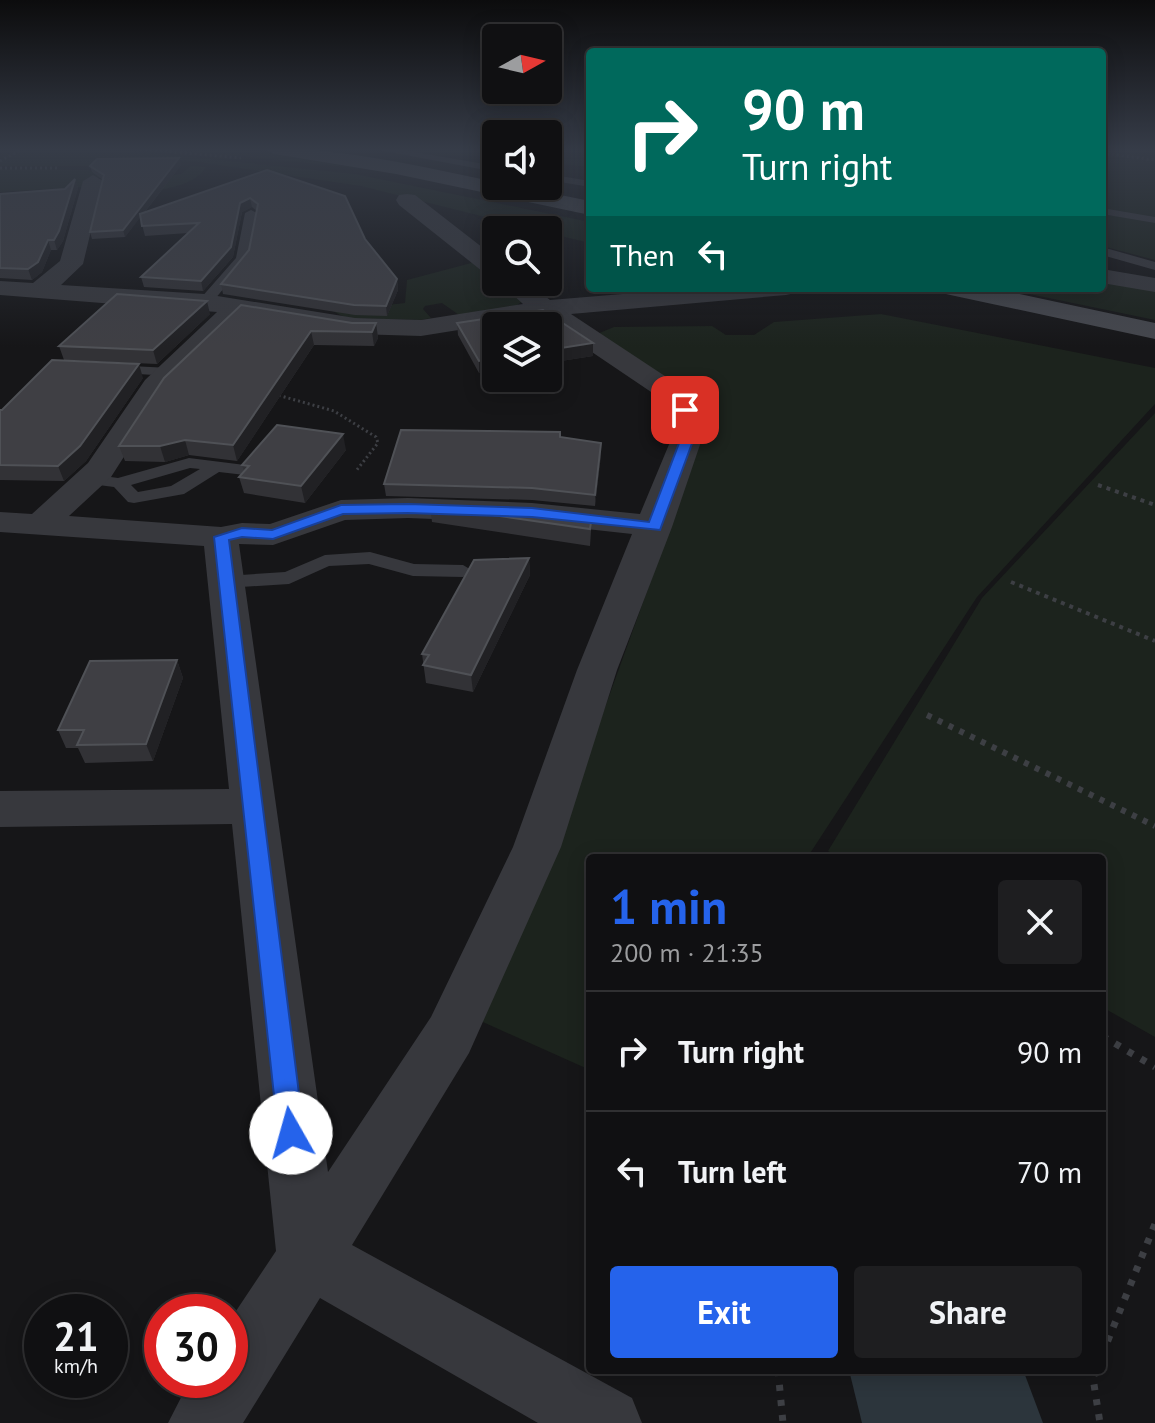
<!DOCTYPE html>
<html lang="en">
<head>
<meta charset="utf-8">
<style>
	body { margin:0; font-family:"PT Sans",sans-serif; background:#1e1e20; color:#f1f3f6; height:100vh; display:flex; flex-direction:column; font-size:30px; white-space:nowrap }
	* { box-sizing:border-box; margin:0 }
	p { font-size:26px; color:#9c9d9f }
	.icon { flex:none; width:44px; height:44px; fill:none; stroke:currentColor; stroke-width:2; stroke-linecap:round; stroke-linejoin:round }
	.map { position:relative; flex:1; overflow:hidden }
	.details { position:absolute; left:586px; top:854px; width:520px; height:520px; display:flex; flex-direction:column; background:#101012; border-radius:8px; box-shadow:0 4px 20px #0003,0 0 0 2px #303032 }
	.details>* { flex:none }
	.hud { position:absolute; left:586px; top:48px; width:520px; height:244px; border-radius:8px; box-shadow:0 4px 20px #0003,0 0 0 2px #303032; background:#00695c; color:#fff; overflow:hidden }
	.needle { width:52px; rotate:82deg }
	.buttons { position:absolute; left:482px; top:24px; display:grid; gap:16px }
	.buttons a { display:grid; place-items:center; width:80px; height:80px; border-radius:8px; background:#101012; box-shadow:0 4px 20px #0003,0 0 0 2px #303032; font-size:40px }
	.speed { position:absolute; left:24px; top:1294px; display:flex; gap:16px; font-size:40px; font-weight:700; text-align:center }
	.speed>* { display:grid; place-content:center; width:104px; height:104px; border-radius:50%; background:#101012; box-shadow:0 4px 20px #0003,0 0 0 2px #303032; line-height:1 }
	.speed small { font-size:20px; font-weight:400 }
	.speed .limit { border:12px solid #d22; background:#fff; color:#111 }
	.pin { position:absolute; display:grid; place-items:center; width:68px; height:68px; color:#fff; margin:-34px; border-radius:16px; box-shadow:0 4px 12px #0006 }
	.me { position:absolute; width:88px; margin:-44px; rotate:353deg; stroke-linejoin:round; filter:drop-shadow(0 0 6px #0008) }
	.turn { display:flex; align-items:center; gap:28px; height:168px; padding:0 24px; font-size:36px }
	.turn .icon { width:104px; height:104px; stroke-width:2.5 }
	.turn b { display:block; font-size:56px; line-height:68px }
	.then { display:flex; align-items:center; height:76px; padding:0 24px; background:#0003; gap:16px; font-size:30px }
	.round { display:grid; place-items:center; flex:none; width:84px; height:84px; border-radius:8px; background:#1e1e20 }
	.head { display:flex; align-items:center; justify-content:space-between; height:136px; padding:0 24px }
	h1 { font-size:48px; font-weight:700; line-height:60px; color:#2563eb }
	.primary-button { display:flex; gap:16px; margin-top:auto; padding:16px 24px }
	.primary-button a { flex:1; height:92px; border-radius:8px; background:#2563eb; color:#fff; font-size:32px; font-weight:700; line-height:92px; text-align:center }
	.primary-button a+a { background:#1e1e20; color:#f1f3f6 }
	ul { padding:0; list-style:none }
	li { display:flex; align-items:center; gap:24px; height:120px; padding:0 24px; border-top:2px solid #303032 }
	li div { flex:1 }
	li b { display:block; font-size:30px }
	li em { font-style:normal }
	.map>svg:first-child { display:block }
	.green { fill:#1c231d }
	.water { fill:#2c353c }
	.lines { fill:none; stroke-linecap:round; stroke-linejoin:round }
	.path-far3 { stroke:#3d3f44; stroke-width:3; stroke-dasharray:2 3; stroke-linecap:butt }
	.path-far2 { stroke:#3d3f44; stroke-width:4; stroke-dasharray:4 5; stroke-linecap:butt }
	.path-far1 { stroke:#3d3f44; stroke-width:6; stroke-dasharray:5 7; stroke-linecap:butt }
	.path { stroke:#3d3f44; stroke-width:7; stroke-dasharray:6 9; stroke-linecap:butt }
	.lane { fill:#37383d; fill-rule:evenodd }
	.street { fill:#37383d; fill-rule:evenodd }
	.secondary { fill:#45474d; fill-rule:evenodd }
	.wall { fill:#323236 }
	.shaded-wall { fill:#212124 }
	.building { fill:#3f3f44; stroke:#4f5156; stroke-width:2 }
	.route { fill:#2563eb; stroke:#184099; stroke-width:2 }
</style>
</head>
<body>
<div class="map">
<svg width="1155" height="1423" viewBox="0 0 1155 1423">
	<rect width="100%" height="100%" fill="#161618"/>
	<path class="green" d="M0,148H101L355,174L590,222V243L548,233V230H537L361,186L185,160H129L93,166H0Z
		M162,148H237L356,168Z
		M384,148H496V157L422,154Z
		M548,148H590V167L548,163Z
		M1102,148H1155V260L1102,246Z
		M191,166L206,167C190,195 126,192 97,194L101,178L86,179L83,187L0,192V169L88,170L115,173L140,180L181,174Z
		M475,262L496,278V282H501L524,300L516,306L459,315L442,303L425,306L423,309L431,318L420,320L346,318L333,311L405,303L407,280Z
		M1102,280L1155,288V320L1000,288H1102Z
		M881,314L1155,368V404L977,597L807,858H590V1070L474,1018L552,854L667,536L698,430L597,334L614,327L712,326L726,335H754L774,322Z
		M1155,413V1037L1102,1007V858H841L828,851L982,598Z"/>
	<path class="water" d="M849,1370H1020L1025,1375L1043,1423H862Z"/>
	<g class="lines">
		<path class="path-far3" d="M130,148L241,158
			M1102,153L1155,160
			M0,161L25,148
			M0,168H59
			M274,394L334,411L376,437L378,443L356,471"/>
		<path class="path-far2" d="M1098,485L1155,505
			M1011,582L1155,641"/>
		<path class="path-far1" d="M927,715L1155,826"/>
		<path class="path" d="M1102,1036L1155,1067
			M1102,1355L1155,1224
			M778,1370L783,1423
			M1096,1370L1093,1378L1100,1423"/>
		<path class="lane" d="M368,148H391L496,166V172Z
			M548,174L590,181V187L548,180Z
			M1102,208L1155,217V223L1102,214Z
			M251,210L257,213L248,259L210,305H200V299L236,258L245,213Z
			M1102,247L1155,262V270L1102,255Z
			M111,365L170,368L177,372L170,376L106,372V366Z
			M189,458L245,465L253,470L245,475L219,472L184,494L134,503L128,502L114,487L83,483L80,479L89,474L118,478ZM190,468L200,469L171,486L138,492L131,485Z
			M370,552L414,564L463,565L473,571L463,577L413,576L369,564L329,566L289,584L226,588L216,582L226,576L285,572L325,555Z"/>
		<path class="street" d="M93,175L103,181L83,264L61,285L205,294L355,318L421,320L523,304L499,282H527L550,300L695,288H798L795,293L786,295L571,314L680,386L700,410L705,430L672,527L617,670L561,847L469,1053L352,1245L632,1398L642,1423H538L320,1298L243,1423H168L190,1380H230V1320L276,1251L232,824L0,827V791L229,789L204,546L0,532V512L32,514L88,463L145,380L217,312L0,295V281L33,283L60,261L83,181ZM243,316L355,334L421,336L540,317L660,398L670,411L675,430L640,514L532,503L408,498L341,500L270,524L242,523L221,527L69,516L111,477L166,391ZM408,518L532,523L632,534L577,670L513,847L431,1017L328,1172L239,544L273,545L345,520Z
			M407,194L415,195L496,258V277L487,275L399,205L396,200L399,195Z
			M1102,269L1155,278V292L1102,283Z"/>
		<path class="secondary" d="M264,148C343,148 419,166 496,182V186H516L590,201V215L396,174L274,154Z
			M942,288H992L1155,323V339L955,296L946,294Z"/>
	</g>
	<path class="wall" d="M181,165L144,213L267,170L365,239L397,279L398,290L387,316L355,315L223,294L221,284L249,250L257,211L252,207L242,212L233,257L203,291L144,287L141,277L188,233L145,236L140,217L125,237L92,239L90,232L103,180L92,172L90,166Z
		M75,179L78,188L63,241L57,250H51L42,272L32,280L0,278V194L65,189Z
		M241,305L352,323H376L378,338L374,346L314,345L237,461L189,455L165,462L125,461L119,446Z
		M543,310L593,343V356L548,363V326H496V371L479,373L458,335L457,323Z
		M210,314L157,364L64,360L59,346Z
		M143,378L86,461L64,481L0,480V410Z
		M560,432L561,437L601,455L595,506L532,500L386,496L384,484Z
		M346,450L305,503L244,493L239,477L244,471L242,465Z
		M430,506L592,516L590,546L432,522Z
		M529,558L530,575L473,692L426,683L422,654Z
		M177,660L183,678L153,761L85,763L78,748H66L58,730Z"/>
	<path class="shaded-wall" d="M179,158L181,165L125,237L123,230Z
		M75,179L78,188L63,241L57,250L54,240Z
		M250,198L252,207L242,212L233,257L203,291L201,281L240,203Z
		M48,240L51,250L42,272L32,280L28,269Z
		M397,279L398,290L387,316L386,306Z
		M207,301L210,314L157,364L153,350Z
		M376,323L378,338L374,346L372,332Z
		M311,331L314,345L237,461L233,445Z
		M593,343V356L548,363V350Z
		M496,358V371L479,373V361Z
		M139,364L143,378L86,461L64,481L58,466Z
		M343,434L346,450L305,503L301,486Z
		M185,440L189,455L165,462L160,446Z
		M601,443V455L595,506V495Z
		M529,558L530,575L473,692L471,675Z
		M177,660L183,678L153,761L146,744Z"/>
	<path class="building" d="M179,158L123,230L90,232L104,175L90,166L97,159Z
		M267,170L345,196L365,239L397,279L386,306L354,305L221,284L249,250L258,204L250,198L240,203L231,247L201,281L141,277L199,223L142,226L140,214Z
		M75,179L59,231L54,240H48L38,262L28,269L0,268V194L65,189Z
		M117,294L207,301L153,350L59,346Z
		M241,305L352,323H376L372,332L311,331L233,445L185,440L160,446H119L164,378Z
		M543,310L593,343L548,350V326H496V358L479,361L457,323Z
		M52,360L139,364L80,446L58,466L0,465V410H2Z
		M277,425L343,434L301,486L239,477L249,466L242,465Z
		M401,430L560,432V437L601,443L595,495L532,488L384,484Z
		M430,506L531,510L592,516L590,529Z
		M529,558L471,675L423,665L429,655L422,654L474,560Z
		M177,660L146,744L77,745L84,730H58L90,661Z"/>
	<linearGradient id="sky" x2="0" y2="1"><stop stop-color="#0c0c0d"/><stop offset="0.43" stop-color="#363c48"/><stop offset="1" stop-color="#363c48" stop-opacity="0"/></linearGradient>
	<rect width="1155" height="347" fill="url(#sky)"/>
	<path class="route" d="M685,406L691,410L697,430L660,530L532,517L408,513L343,514L273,539L242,537L229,540L304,1133L300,1142L291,1146L282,1142L278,1133L214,537L242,528L272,530L341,505L408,504L532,508L649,522L684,430L678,410Z"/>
</svg>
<div class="buttons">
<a><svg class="needle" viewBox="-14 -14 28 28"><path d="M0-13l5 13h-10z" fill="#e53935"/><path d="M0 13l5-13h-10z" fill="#9c9d9f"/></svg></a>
<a><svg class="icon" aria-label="sound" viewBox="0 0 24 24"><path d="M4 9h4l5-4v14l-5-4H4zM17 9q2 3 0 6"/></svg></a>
<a><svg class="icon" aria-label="search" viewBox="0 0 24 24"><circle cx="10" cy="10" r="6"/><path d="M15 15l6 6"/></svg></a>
<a><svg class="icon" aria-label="layers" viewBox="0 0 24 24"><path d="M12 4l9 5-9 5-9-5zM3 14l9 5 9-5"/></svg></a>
</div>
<div class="speed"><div>21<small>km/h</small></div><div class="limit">30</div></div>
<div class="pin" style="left:685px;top:410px;background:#d93025"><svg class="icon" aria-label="arrive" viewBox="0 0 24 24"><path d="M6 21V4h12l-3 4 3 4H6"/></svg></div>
<svg class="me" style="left:291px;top:1133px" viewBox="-20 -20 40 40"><circle r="19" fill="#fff"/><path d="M0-13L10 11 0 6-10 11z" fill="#2563eb"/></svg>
<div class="hud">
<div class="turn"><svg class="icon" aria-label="right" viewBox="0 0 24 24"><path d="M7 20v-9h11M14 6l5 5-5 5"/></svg><div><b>90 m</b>Turn right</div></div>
<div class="then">Then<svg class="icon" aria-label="left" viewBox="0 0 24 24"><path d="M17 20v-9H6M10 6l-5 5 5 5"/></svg></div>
</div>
<section class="details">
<div class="head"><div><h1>1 min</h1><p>200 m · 21:35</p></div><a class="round"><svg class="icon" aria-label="close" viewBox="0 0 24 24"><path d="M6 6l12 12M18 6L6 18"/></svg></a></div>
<ul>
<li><svg class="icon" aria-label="right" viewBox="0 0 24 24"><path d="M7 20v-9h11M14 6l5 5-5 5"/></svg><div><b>Turn right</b></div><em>90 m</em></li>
<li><svg class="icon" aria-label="left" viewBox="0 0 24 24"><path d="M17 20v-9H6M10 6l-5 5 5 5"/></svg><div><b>Turn left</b></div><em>70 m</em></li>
</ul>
<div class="primary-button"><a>Exit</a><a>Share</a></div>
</section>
</div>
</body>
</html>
